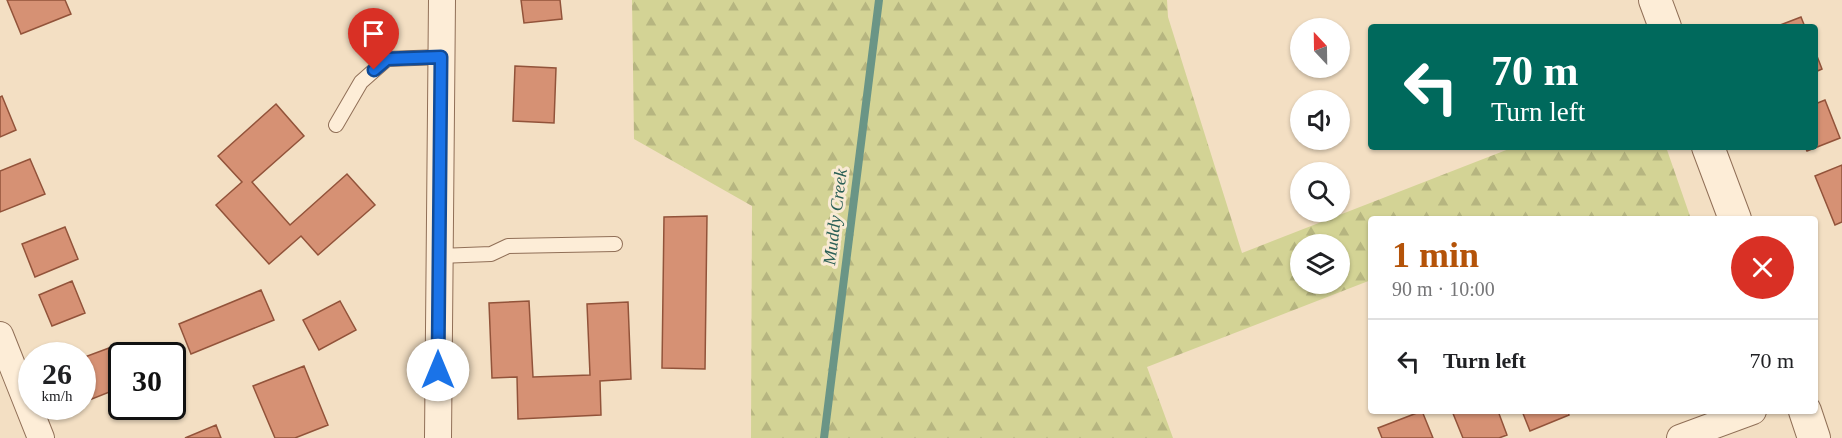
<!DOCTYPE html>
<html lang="en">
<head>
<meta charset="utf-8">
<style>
	body { margin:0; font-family:Georgia,serif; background:#f2f2f2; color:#202124; height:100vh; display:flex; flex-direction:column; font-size:22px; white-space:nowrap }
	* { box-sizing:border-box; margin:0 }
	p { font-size:20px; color:#757577 }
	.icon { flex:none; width:33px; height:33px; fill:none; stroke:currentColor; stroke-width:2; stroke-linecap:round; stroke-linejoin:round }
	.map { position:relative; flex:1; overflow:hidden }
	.drawer { position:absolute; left:1368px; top:216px; width:450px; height:198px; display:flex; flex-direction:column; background:#fff; border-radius:6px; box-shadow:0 2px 4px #0004 }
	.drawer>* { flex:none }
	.hud { position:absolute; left:1368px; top:24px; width:450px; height:126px; border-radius:6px; box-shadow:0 2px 4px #0004; background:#00695c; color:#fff; overflow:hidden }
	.needle { width:39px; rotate:338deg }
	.tools { position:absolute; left:1290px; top:18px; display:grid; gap:12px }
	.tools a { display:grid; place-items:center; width:60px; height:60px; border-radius:50%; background:#fff; box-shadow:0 2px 4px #0004; font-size:30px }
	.speed { position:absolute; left:18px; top:342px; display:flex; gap:12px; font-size:30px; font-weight:700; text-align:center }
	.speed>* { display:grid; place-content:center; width:78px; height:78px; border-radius:50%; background:#fff; box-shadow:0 2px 4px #0004; line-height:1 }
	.speed small { font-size:15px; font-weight:400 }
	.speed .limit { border:3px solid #111; border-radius:9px; background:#fff; color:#111 }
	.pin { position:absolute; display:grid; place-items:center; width:51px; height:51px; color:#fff; margin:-62px -26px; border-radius:50% 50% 50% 0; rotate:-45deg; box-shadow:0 0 6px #0007 }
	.pin .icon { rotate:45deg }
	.me { position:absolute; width:66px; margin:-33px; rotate:0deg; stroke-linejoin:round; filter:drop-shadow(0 0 4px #0008) }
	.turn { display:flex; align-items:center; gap:21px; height:126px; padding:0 24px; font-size:27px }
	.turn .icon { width:78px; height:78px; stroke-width:2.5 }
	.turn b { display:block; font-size:42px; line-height:51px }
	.round { display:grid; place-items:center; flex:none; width:63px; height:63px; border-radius:32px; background:#f2f2f2 }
	.headline { display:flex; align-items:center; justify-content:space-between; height:102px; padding:0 24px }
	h1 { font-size:36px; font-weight:700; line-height:45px; color:#b45309 }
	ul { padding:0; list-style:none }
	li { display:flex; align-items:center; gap:18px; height:84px; padding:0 24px; border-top:2px solid #e0e0e0 }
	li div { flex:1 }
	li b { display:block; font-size:22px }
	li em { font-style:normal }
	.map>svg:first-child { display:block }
	.forest { fill:url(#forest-firs); fill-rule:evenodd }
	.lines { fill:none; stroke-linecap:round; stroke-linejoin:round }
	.stream { stroke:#6a9586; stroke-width:8 }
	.building { fill:#d69174; stroke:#92533a; stroke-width:1.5 }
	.service-casing { stroke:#906f57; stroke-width:16 }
	.minor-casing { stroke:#906f57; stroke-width:28 }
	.tertiary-casing { stroke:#906f57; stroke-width:34 }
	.service { stroke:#fdedd7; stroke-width:14 }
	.minor { stroke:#fdedd7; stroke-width:26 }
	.tertiary { stroke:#fdedd7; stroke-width:32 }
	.route-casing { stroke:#114b97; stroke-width:15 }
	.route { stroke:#1a73e8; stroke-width:10 }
	.labels { text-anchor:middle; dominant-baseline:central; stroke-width:6; stroke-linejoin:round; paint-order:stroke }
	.water-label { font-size:18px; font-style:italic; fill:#2a5f56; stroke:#f9ead3 }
</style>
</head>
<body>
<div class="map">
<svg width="1842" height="438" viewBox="0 0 1842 438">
	<defs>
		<pattern id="forest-firs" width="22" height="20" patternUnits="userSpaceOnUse" patternTransform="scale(1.5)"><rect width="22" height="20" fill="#d3d395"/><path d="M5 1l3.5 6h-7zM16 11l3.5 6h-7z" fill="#b6b580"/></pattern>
	</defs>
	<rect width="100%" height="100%" fill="#f3dfc3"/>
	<path class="forest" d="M632,0H1167L1168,17L1242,253L1514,147H1666L1691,219H1535L1534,217L1529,219H1371V280L1147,367L1173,438H751L752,206L634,139ZM1300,244H1340V284H1300Z"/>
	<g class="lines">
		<path class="stream" d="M824,438L879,0"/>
	</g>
	<path class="building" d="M7,0H65L71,14L21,34Z
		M521,0H560L562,19L524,23Z
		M1801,17L1805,27H1775Z
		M1815,51L1822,69L1815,72Z
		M515,66L556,68L554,123L513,121Z
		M2,96L16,130L0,137V97Z
		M1825,100L1840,138L1807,151L1805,147H1815V104Z
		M276,104L304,136L252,182L290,225L347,174L375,205L318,255L301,236L269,264L216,205L242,182L218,156Z
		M30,159L45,194L0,212V171Z
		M1842,165V222L1835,225L1815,176Z
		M707,216L705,369L662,368L664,217Z
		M65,227L78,259L35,277L22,244Z
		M72,281L85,313L52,326L39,295Z
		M261,290L274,320L191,354L179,324Z
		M340,301L356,330L319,350L303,320Z
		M529,301L533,377L590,375L587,304L628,302L631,379L600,381L601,415L518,419L517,377L492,378L489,303Z
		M109,348L122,379V387L82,403V358Z
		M304,366L328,425L295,438H275L253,386Z
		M1422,411L1433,438H1382L1378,428Z
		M1452,411H1498L1507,435L1499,438H1463Z
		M1522,411H1568L1569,415L1530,431Z
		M216,425L221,438H185Z"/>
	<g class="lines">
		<defs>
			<path id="service" d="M336,125L361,82L387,59L441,57
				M439,256L491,254L508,246L615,244"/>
			<path id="minor" d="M0,335L41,438
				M438,438L442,0
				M1680,438L1753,411"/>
			<path id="tertiary" d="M1655,0L1665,27
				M1708,147L1735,219
				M1805,411L1814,438"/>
		</defs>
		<use href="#service" class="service-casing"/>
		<use href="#minor" class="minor-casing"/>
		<use href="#tertiary" class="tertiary-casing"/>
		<use href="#service" class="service"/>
		<use href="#minor" class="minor"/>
		<use href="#tertiary" class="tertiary"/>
	</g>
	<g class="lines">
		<defs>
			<path id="route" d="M374,70L387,59L441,57L438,370"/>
		</defs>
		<use href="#route" class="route-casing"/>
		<use href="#route" class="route"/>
	</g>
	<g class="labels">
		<g class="water-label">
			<text transform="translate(835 217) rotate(-83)">Muddy Creek</text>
		</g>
	</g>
</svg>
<div class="tools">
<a><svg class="needle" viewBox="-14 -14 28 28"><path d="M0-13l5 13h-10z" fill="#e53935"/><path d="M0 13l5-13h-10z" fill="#757577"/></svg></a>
<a><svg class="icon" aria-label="sound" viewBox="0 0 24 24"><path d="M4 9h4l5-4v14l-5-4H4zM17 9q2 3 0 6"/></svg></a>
<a><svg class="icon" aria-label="search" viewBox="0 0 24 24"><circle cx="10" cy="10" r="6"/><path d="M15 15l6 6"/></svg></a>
<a><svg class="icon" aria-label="layers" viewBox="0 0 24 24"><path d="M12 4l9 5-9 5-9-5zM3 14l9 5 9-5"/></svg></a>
</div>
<div class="speed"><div>26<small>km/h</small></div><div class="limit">30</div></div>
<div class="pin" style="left:374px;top:70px;background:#d93025"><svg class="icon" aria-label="arrive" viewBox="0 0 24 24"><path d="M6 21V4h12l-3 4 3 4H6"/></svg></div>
<svg class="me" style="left:438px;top:370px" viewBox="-20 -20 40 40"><circle r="19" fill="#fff"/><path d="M0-13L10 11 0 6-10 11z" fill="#1a73e8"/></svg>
<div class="hud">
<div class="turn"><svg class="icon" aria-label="left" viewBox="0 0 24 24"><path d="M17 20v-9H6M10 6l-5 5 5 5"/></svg><div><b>70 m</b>Turn left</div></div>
</div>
<section class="drawer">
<div class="headline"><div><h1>1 min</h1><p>90 m · 10:00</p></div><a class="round" style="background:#d93025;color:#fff"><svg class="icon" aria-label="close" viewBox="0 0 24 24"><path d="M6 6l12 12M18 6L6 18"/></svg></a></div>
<ul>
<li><svg class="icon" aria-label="left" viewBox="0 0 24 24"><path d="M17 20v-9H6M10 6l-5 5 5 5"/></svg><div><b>Turn left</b></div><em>70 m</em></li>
</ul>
</section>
</div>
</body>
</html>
